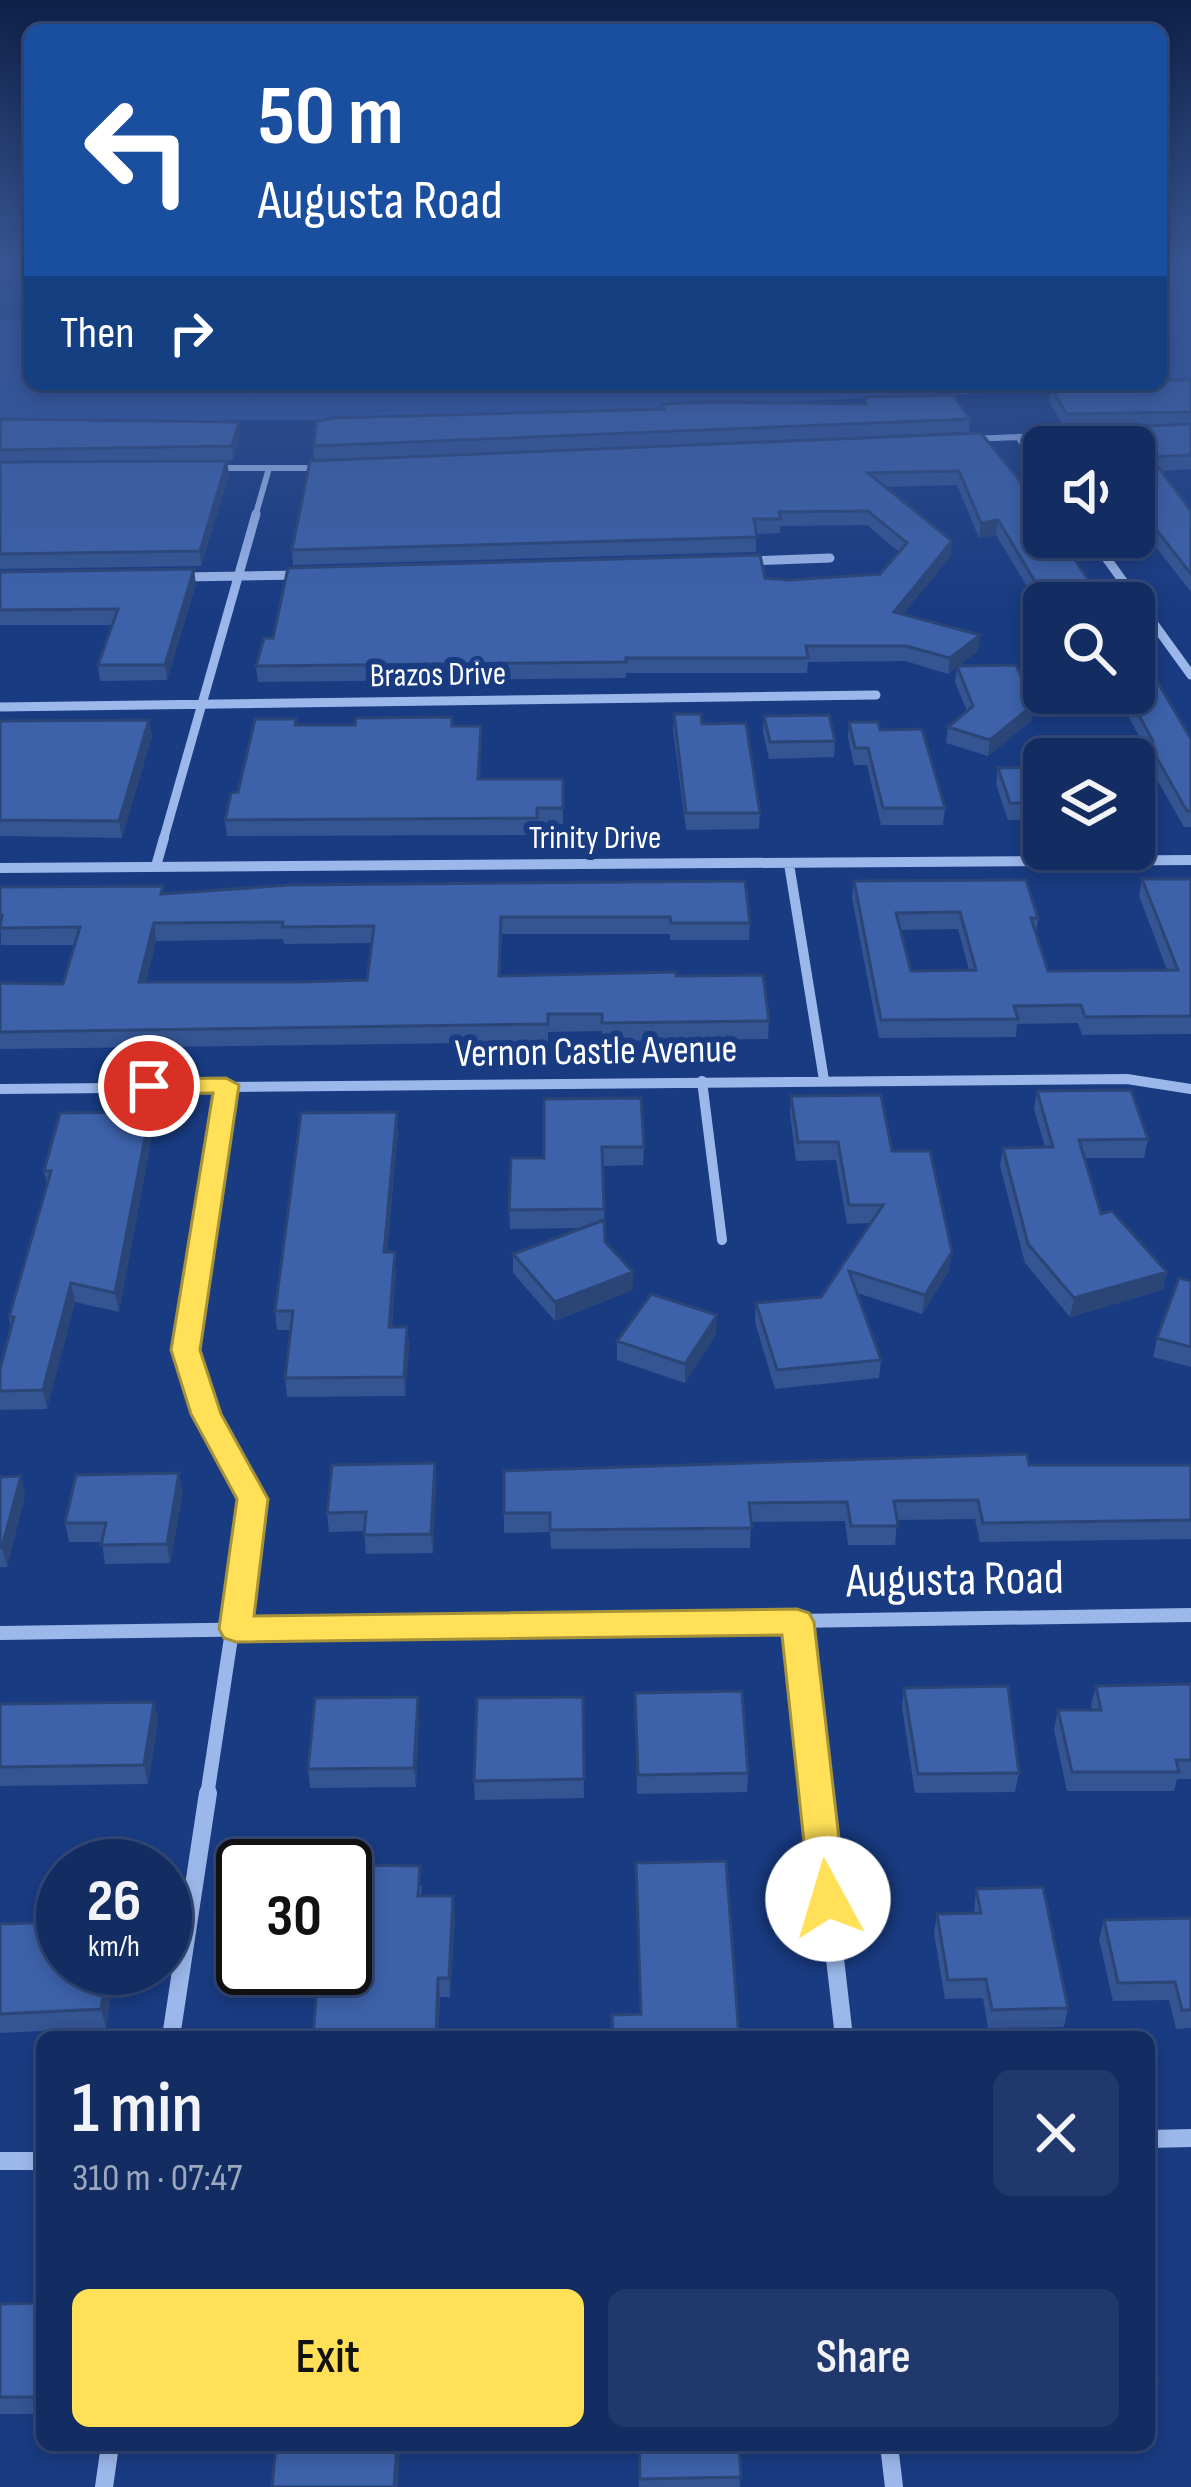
<!DOCTYPE html>
<html lang="en">
<head>
<meta charset="utf-8">
<style>
	body { margin:0; font-family:"Sofia Sans Condensed",sans-serif; background:#20386b; color:#f1f3f6; height:100vh; display:flex; flex-direction:column; font-size:45px; white-space:nowrap }
	* { box-sizing:border-box; margin:0 }
	p { font-size:39px; color:#9da7be }
	.icon { flex:none; width:66px; height:66px; fill:none; stroke:currentColor; stroke-width:2; stroke-linecap:round; stroke-linejoin:round }
	.map { position:relative; flex:1; overflow:hidden }
	.side { position:absolute; left:36px; top:2031px; width:1119px; height:420px; display:flex; flex-direction:column; background:#132c62; border-radius:18px; box-shadow:0 6px 18px #0003,0 0 0 3px #324877 }
	.side>* { flex:none }
	.guide { position:absolute; left:24px; top:24px; width:1143px; height:366px; border-radius:18px; box-shadow:0 6px 18px #0003,0 0 0 3px #324877; background:#1a4fa0; color:#fff; overflow:hidden }
	.controls { position:absolute; left:1023px; top:426px; display:grid; gap:24px }
	.controls a { display:grid; place-items:center; width:132px; height:132px; border-radius:18px; background:#132c62; box-shadow:0 6px 18px #0003,0 0 0 3px #324877; font-size:60px }
	.speed { position:absolute; left:36px; top:1839px; display:flex; gap:24px; font-size:60px; font-weight:700; text-align:center }
	.speed>* { display:grid; place-content:center; width:156px; height:156px; border-radius:50%; background:#132c62; box-shadow:0 6px 18px #0003,0 0 0 3px #324877; line-height:1 }
	.speed small { font-size:30px; font-weight:400 }
	.speed .limit { border:6px solid #111; border-radius:18px; background:#fff; color:#111 }
	.pin { position:absolute; display:grid; place-items:center; width:102px; height:102px; color:#fff; margin:-51px; border:6px solid #fff; border-radius:50%; box-shadow:0 3px 12px #0007 }
	.me { position:absolute; width:132px; margin:-66px; rotate:354deg; stroke-linejoin:round; filter:drop-shadow(0 0 9px #0008) }
	.turn { display:flex; align-items:center; gap:42px; height:252px; padding:0 36px; font-size:54px }
	.turn .icon { width:156px; height:156px; stroke-width:2.5 }
	.turn b { display:block; font-size:84px; line-height:102px }
	.then { display:flex; align-items:center; height:114px; padding:0 36px; background:#0003; gap:24px; font-size:45px }
	.round { display:grid; place-items:center; flex:none; width:126px; height:126px; border-radius:18px; background:#20386b }
	.overview { display:flex; align-items:center; justify-content:space-between; height:204px; padding:0 36px }
	h1 { font-size:72px; font-weight:600; line-height:90px }
	.primary-button { display:flex; gap:24px; margin-top:auto; padding:24px 36px }
	.primary-button a { flex:1; height:138px; border-radius:18px; background:#ffe057; color:#111; font-size:48px; font-weight:600; line-height:138px; text-align:center }
	.primary-button a+a { background:#20386b; color:#f1f3f6 }
	.map>svg:first-child { display:block }
	.green { fill:#2c53a1 }
	.lines { fill:none; stroke-linecap:round; stroke-linejoin:round }
	.street-far4 { stroke:#9cb8eb; stroke-width:6 }
	.street-far3 { stroke:#9cb8eb; stroke-width:9 }
	.street-far2 { stroke:#9cb8eb; stroke-width:10 }
	.street-far1 { stroke:#9cb8eb; stroke-width:14 }
	.street { stroke:#9cb8eb; stroke-width:18 }
	.wall { fill:#345492; fill-rule:evenodd }
	.shaded-wall { fill:#2b4577 }
	.building { fill:#3d62aa; stroke:#2b4577; stroke-width:3; fill-rule:evenodd }
	.route { fill:#ffe057; stroke:#a69239; stroke-width:3 }
	.labels { text-anchor:middle; dominant-baseline:central; stroke-width:12; stroke-linejoin:round; paint-order:stroke }
	.far-street-label { font-size:33px; fill:#fff; stroke:#193b82 }
	.street-label { font-size:39px; fill:#fff; stroke:#193b82 }
	.near-street-label { font-size:48px; fill:#fff; stroke:#193b82 }
</style>
</head>
<body>
<div class="map">
<svg width="1191" height="2487" viewBox="0 0 1191 2487">
	<rect width="100%" height="100%" fill="#193b82"/>
	<path class="green" d="M1161,264H1191V384L382,420L0,421V320L30,321V384H1161Z"/>
	<g class="lines">
		<path class="street-far4" d="M1018,437L1044,473
			M970,439L1088,434
			M215,468H321
			M255,517L269,468"/>
		<path class="street-far3" d="M1091,537L1191,675
			M747,561L830,558
			M184,577L301,575
			M0,707L876,695
			M163,841L256,514"/>
		<path class="street-far2" d="M789,864L824,1080
			M156,866L164,838
			M0,868L1191,860
			M702,1081L722,1240
			M0,1089L1127,1079L1191,1089
			M200,1259L226,1085"/>
		<path class="street-far1" d="M200,1256L186,1350L206,1413L252,1499L207,1796
			M797,1622L817,1796
			M0,1633L1191,1615"/>
		<path class="street" d="M816,1793L844,2037
			M171,2037L208,1793
			M1149,2139L1191,2138
			M0,2161H42
			M889,2445L894,2487
			M104,2487L110,2445"/>
	</g>
	<path class="wall" d="M1191,380V469L1161,471L1191,511V592L1134,519V447H1078L1075,443L1077,429L1132,426L1065,428L1049,402L1051,388L1161,384Z
		M864,397L970,419L969,432L314,460L313,446L662,409V404H863Z
		M0,419L240,435L233,460L148,462L227,461L229,475L201,566L0,569Z
		M981,433L1044,537L1104,603H1044V615L996,535L979,538L957,485L885,487L951,556L903,614L980,635L978,651L958,666L1032,720L988,756L946,743L948,727L967,711L955,682L957,667L948,674L905,661L808,662L807,673H626V678L258,682L256,666L273,638L765,578L789,580L880,574L899,552L867,525L780,526V533L756,534V552L293,565L292,550Z
		M0,572L196,584L167,680L100,681L98,665L112,625H0Z
		M1106,693H1134L1191,739V827H1184L1144,757L1146,749L1118,697H1108Z
		M674,714L702,724L760,813L759,829L686,830L673,730Z
		M764,716L835,741L834,757L769,759L763,732Z
		M0,721L152,736L122,838L0,836Z
		M849,722L880,730L945,808L943,825H881L867,765H854L848,738Z
		M297,725L453,726L481,742L480,779H563V824H537V835L227,836L225,820L238,792Z
		M1044,767V829L1041,819L1008,820L996,784L998,768Z
		M1142,879H1191V1034L1082,1035L1078,1023L1017,1024L1016,1037L879,1038L852,898L854,881L1038,918L1036,932L1048,971L1167,970L1139,896ZM958,929L969,970L911,971L901,930Z
		M290,885L750,923L749,940H670V934H502L500,976H676L769,1021L768,1039L602,1041V1031L548,1032V1042L0,1049V983L63,984L75,945H1L0,887L163,886L164,894ZM283,939L284,944L372,943L367,980L301,982H146L156,941Z
		M1037,1091L1148,1139L1144,1158H1085L1101,1214L1167,1272L1163,1290L1070,1317L1025,1263L1000,1166L1003,1148L1045,1147L1034,1109Z
		M791,1096L892,1151L949,1271L922,1314L857,1293L881,1360L879,1378L775,1389L755,1322L756,1303L821,1297L870,1223L847,1224L836,1160L796,1161L790,1114Z
		M544,1099L644,1147L643,1165L603,1166L605,1242L633,1272V1290L555,1321L513,1273V1254L583,1228L510,1229L509,1210L544,1158Z
		M153,1130L119,1312L75,1302L47,1409L0,1410V1369L11,1328L9,1317L47,1184L44,1171Z
		M398,1130L387,1252L396,1270L392,1327H407L409,1346L405,1396L287,1397L285,1378L291,1330H277L275,1311Z
		M1191,1281V1367L1153,1357L1157,1338Z
		M716,1334L685,1383L617,1360V1341Z
		M435,1463L436,1482L433,1553L366,1554L364,1531L329,1532L327,1513Z
		M1029,1465H1191V1539L980,1542L975,1519L897,1520L895,1545H848L845,1521L751,1522L750,1548L551,1549L550,1532L504,1533V1513Z
		M0,1477L25,1495L7,1567H0Z
		M183,1492L170,1563L105,1564L102,1542H69L65,1523Z
		M1191,1684V1779H1177L1174,1791H1067L1054,1730L1058,1710H1092L1091,1705L1096,1686Z
		M904,1688L1019,1773L1015,1792L915,1793L902,1707Z
		M635,1693L748,1773L747,1792L637,1794Z
		M583,1697L584,1798L475,1800L474,1781Z
		M154,1702L158,1721L148,1784L0,1786V1704Z
		M419,1716L416,1787L310,1788L308,1769Z
		M422,1885L421,1896L455,1915L450,1997H440L438,2037H313L352,1924Z
		M976,1889L1068,2008L1064,2027L988,2028L983,1998L945,1999L934,1933L937,1914L974,1913Z
		M1191,1918V2028L1176,2029L1169,2000L1113,2001L1099,1939L1104,1920Z
		M0,1924L63,1968H115L106,2028L0,2033Z
		M42,2303V2414H0V2304Z
		M1149,2337L1158,2382L1152,2399H1149Z
		M638,2445H739L740,2487H639Z"/>
	<path class="shaded-wall" d="M239,422L240,435L233,460L232,446Z
		M227,461L229,475L201,566L200,551Z
		M998,520L996,535L979,538L981,523Z
		M952,541L951,556L893,627L894,612Z
		M194,569L196,584L167,680L165,665Z
		M980,635L978,651L948,674L950,658Z
		M1034,704L1032,720L988,756L990,740Z
		M149,720L152,736L122,838L119,821Z
		M154,923L156,941L141,1000L139,982Z
		M150,1112L153,1130L119,1312L115,1293Z
		M397,1112L398,1130L385,1270L384,1252Z
		M395,1252L396,1270L390,1346L389,1327Z
		M952,1252L949,1271L922,1314L925,1295Z
		M633,1272V1290L555,1321V1302Z
		M1167,1272L1163,1290L1070,1317L1074,1298Z
		M71,1283L75,1302L47,1409L43,1390Z
		M717,1315L716,1334L685,1383V1364Z
		M407,1327L409,1346L405,1396L404,1377Z
		M435,1463L436,1482L433,1553L431,1534Z
		M179,1473L183,1492L170,1563L167,1544Z
		M21,1476L25,1495L7,1567L2,1547Z
		M418,1697L419,1716L416,1787L414,1768Z
		M154,1702L158,1721L148,1784L144,1765Z
		M453,1896L455,1915L450,1997L449,1978Z
		M108,1968H115L106,2028L101,2009Z
		M438,1978L440,1997L438,2037H436Z
		M42,2367V2410L37,2397Z
		M397,2445H400L398,2487H394Z"/>
	<path class="building" d="M1161,380H1191V412L1067,414L1051,388L1161,384Z
		M953,395L970,419L313,446L317,421L333,418L664,409L662,404L712,402L866,404L864,397Z
		M0,419L239,422L232,446L0,450Z
		M1191,424V455L1151,457L1191,511V574L1134,501V447H1091L1077,429Z
		M981,433L1020,481L1044,527V537L1060,538L1104,603H1048L998,520L981,523L959,471L868,473L952,541L894,612L980,635L950,658L906,646H806L808,658H626V662L256,666L264,638H273L288,568L760,555L765,578L789,580L880,574L907,543L868,511L779,512L781,519H754L757,537L292,550L310,461Z
		M227,461L200,551L0,554V462Z
		M194,569L165,665H98L118,609L0,610V572Z
		M1134,642L1191,739V811H1187L1147,741H1153L1127,693H1134Z
		M1016,665L1034,704L990,740L948,727L973,706L957,666Z
		M674,714H701L702,724L746,723L760,813H686Z
		M829,715L835,741L770,742L764,716Z
		M452,717V726H481L478,779H563V808H537V818L225,820L231,793L238,792L255,719H296L295,725H355L356,718Z
		M149,720L119,821L0,820V721Z
		M849,722H878L880,730L922,729L945,808H883L868,748H855Z
		M1044,767V806L1043,803H1010L998,768Z
		M1142,879H1191V1016L1085,1017L1081,1005L1014,1006L1018,1019L881,1020L854,881L1026,880L1038,918H1031L1048,971L1178,970ZM960,912L976,970L911,971L896,913Z
		M745,881L750,923H671L670,917H501L499,976L676,972V976L763,975L769,1021L602,1023V1014H548V1024L0,1032V983L63,984L80,927L0,928L2,915H0V887L163,886L161,894L290,885ZM283,922L282,927L374,926L367,980L301,982H139L154,923Z
		M1131,1090L1148,1139L1079,1140L1101,1214L1112,1211L1167,1272L1074,1298L1028,1244L1003,1148L1053,1147L1037,1091Z
		M881,1095L892,1151H930L952,1252L925,1295L849,1271L881,1360L777,1370L756,1303L821,1297L883,1205H849L838,1142H798L791,1096Z
		M641,1098L644,1147H602L604,1209L509,1210L511,1158H544V1099Z
		M150,1112L115,1293L71,1283L43,1390L0,1391V1369L14,1317H9L51,1171H44L60,1113Z
		M397,1112L384,1252H395L389,1327H407L404,1377L285,1378L293,1311H275L301,1113Z
		M604,1220L605,1242L633,1272L555,1302L513,1254Z
		M1179,1278L1191,1281V1347L1157,1338Z
		M651,1294L717,1315L685,1364L617,1341Z
		M1027,1454L1029,1465H1191V1520L983,1523L978,1500L894,1501L898,1526H851L847,1502L749,1503L752,1528L550,1530V1513H504V1471Z
		M435,1463L431,1534L364,1535L366,1512L327,1513L332,1465Z
		M179,1473L167,1544L101,1545L106,1523H65L76,1475Z
		M21,1476L2,1547L0,1548V1477Z
		M1191,1684V1760H1176L1179,1772H1072L1058,1710H1101L1096,1686Z
		M1008,1686L1019,1773L918,1774L904,1688Z
		M742,1691L748,1773L638,1775L635,1693Z
		M418,1697L414,1768L308,1769L315,1698Z
		M583,1697L584,1779L474,1781L477,1698Z
		M154,1702L144,1765L0,1767V1704Z
		M726,1861L739,2037H613L612,2015L641,2014L636,1863Z
		M357,1865L420,1866L418,1896H453L449,1978H438L436,2037H313L318,1968H345V1924H352Z
		M1043,1887L1068,2008L992,2010L986,1979L948,1980L937,1914L981,1913L976,1889Z
		M1191,1918V2010H1182L1175,1982L1118,1983L1104,1920Z
		M63,1922V1968H108L101,2009L0,2014V1924Z
		M42,2303V2367L37,2397H0V2304Z
		M1149,2337L1158,2382L1149,2383Z
		M276,2445H397L394,2487H272Z
		M639,2445H739L741,2477L640,2479Z"/>
	<linearGradient id="sky" x2="0" y2="1"><stop stop-color="#0e2048"/><stop offset="0.43" stop-color="#385592"/><stop offset="1" stop-color="#385592" stop-opacity="0"/></linearGradient>
	<rect width="1191" height="612" fill="url(#sky)"/>
	<path class="route" d="M226,1078L239,1085L200,1350L221,1414L268,1499L254,1616L797,1609L809,1613L814,1622L846,1899L841,1910L828,1915L815,1910L810,1899L782,1635L236,1642L224,1638L219,1629L237,1499L191,1414L171,1350L213,1093L149,1094L136,1086L149,1079Z"/>
	<g class="labels">
		<g class="far-street-label">
			<text transform="translate(438 675) rotate(-1)">Brazos Drive</text>
			<text x="595" y="838">Trinity Drive</text>
		</g>
		<g class="street-label">
			<text transform="translate(596 1052) rotate(-1)">Vernon Castle Avenue</text>
		</g>
		<g class="near-street-label">
			<text transform="translate(955 1580) rotate(-1)">Augusta Road</text>
		</g>
	</g>
</svg>
<div class="controls">
<a><svg class="icon" aria-label="sound" viewBox="0 0 24 24"><path d="M4 9h4l5-4v14l-5-4H4zM17 9q2 3 0 6"/></svg></a>
<a><svg class="icon" aria-label="search" viewBox="0 0 24 24"><circle cx="10" cy="10" r="6"/><path d="M15 15l6 6"/></svg></a>
<a><svg class="icon" aria-label="layers" viewBox="0 0 24 24"><path d="M12 4l9 5-9 5-9-5zM3 14l9 5 9-5"/></svg></a>
</div>
<div class="speed"><div>26<small>km/h</small></div><div class="limit">30</div></div>
<div class="pin" style="left:149px;top:1086px;background:#d93025"><svg class="icon" aria-label="arrive" viewBox="0 0 24 24"><path d="M6 21V4h12l-3 4 3 4H6"/></svg></div>
<svg class="me" style="left:828px;top:1899px" viewBox="-20 -20 40 40"><circle r="19" fill="#fff"/><path d="M0-13L10 11 0 6-10 11z" fill="#ffe057"/></svg>
<div class="guide">
<div class="turn"><svg class="icon" aria-label="left" viewBox="0 0 24 24"><path d="M17 20v-9H6M10 6l-5 5 5 5"/></svg><div><b>50 m</b>Augusta Road</div></div>
<div class="then">Then<svg class="icon" aria-label="right" viewBox="0 0 24 24"><path d="M7 20v-9h11M14 6l5 5-5 5"/></svg></div>
</div>
<section class="side">
<div class="overview"><div><h1>1 min</h1><p>310 m · 07:47</p></div><a class="round"><svg class="icon" aria-label="close" viewBox="0 0 24 24"><path d="M6 6l12 12M18 6L6 18"/></svg></a></div>
<div class="primary-button"><a>Exit</a><a>Share</a></div>
</section>
</div>
</body>
</html>
